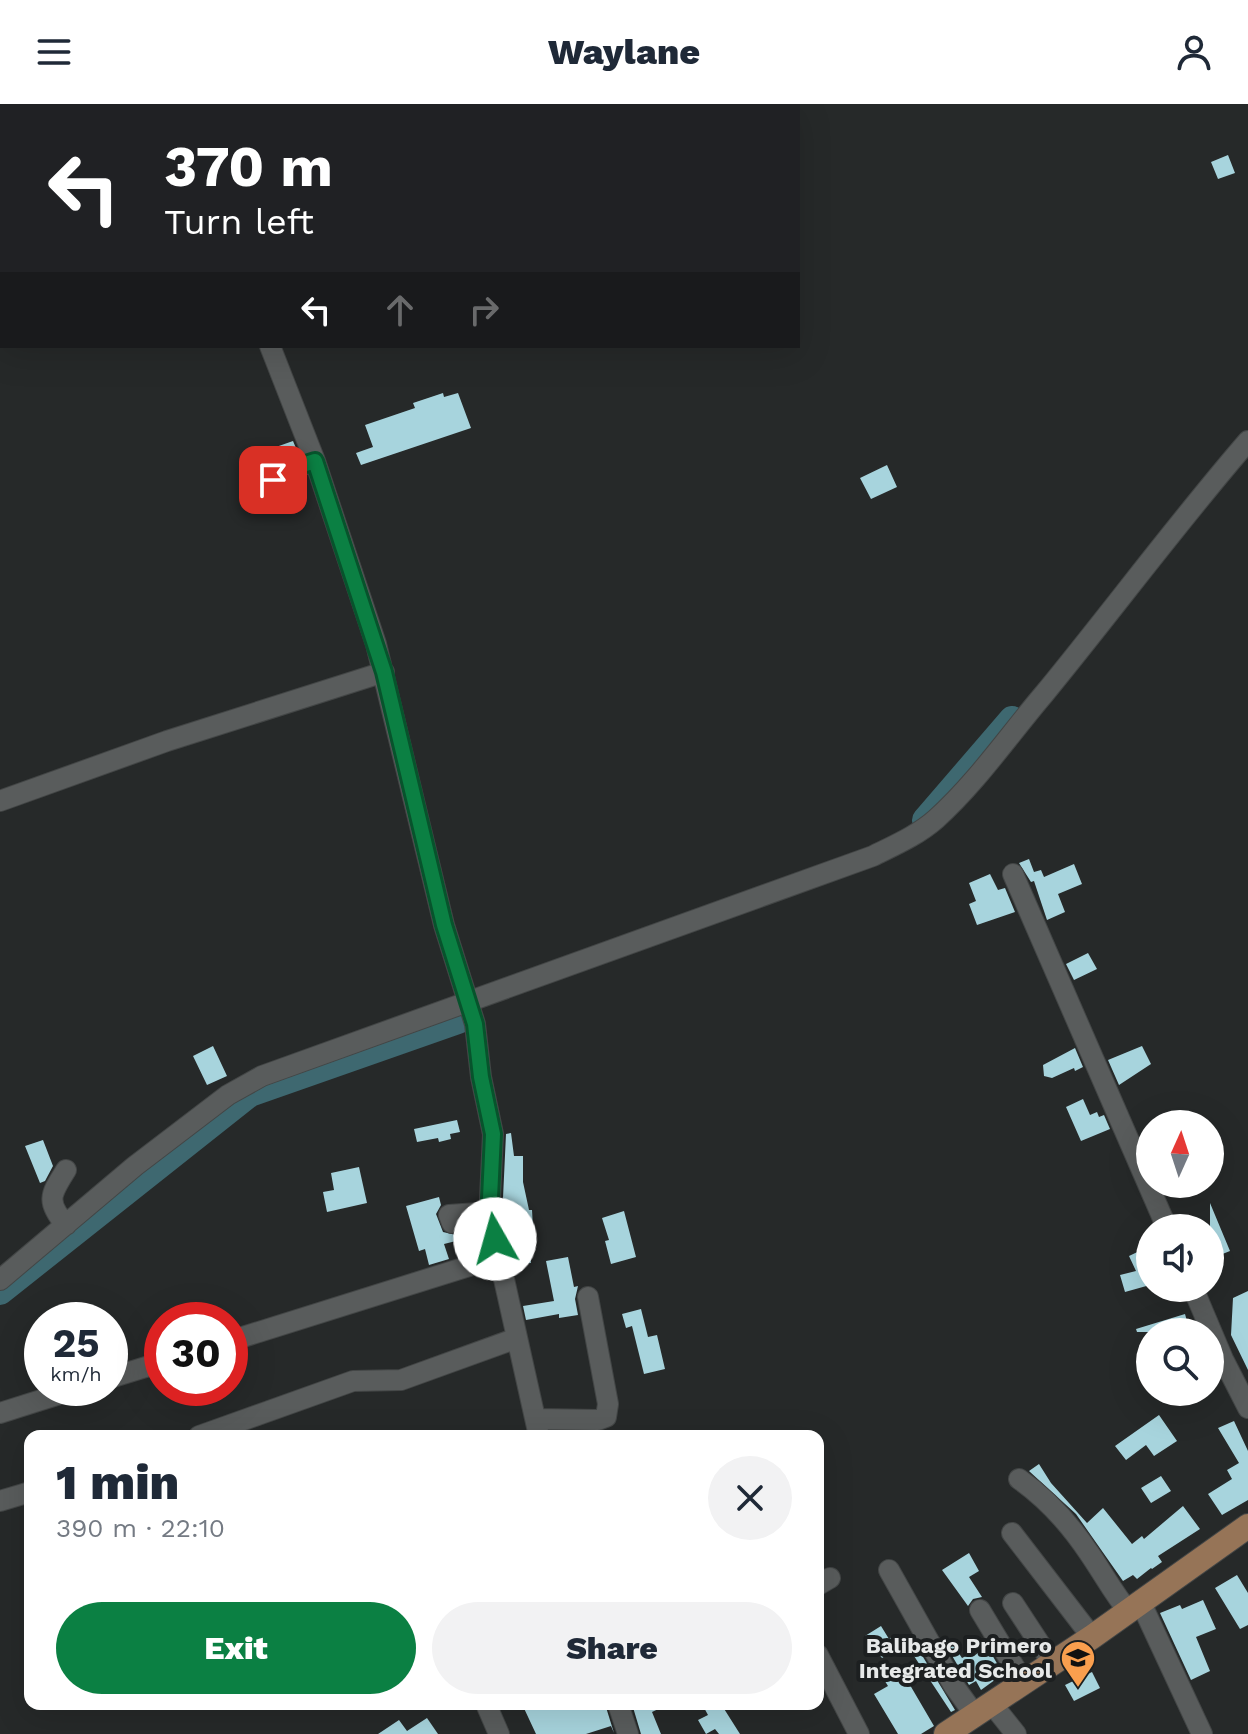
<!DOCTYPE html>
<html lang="en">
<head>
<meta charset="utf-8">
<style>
	body { margin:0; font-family:"Work Sans",sans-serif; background:#f2f2f3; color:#1f2937; height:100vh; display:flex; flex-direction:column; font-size:30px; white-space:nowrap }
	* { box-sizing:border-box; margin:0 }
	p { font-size:26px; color:#747a83 }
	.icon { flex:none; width:44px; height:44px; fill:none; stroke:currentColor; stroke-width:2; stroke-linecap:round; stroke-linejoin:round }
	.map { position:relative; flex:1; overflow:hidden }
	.panel { position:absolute; left:24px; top:1326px; width:800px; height:280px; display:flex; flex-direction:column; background:#fff; border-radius:16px; box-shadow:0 8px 32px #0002 }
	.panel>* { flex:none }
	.hud { position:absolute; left:0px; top:0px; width:800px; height:244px; box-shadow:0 8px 32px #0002; background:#202124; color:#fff; overflow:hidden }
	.needle { width:52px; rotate:3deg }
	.controls { position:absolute; left:1136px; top:1006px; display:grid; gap:16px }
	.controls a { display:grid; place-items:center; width:88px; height:88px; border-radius:50%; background:#fff; box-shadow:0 8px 32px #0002; font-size:40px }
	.speed { position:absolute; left:24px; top:1198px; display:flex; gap:16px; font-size:40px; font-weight:700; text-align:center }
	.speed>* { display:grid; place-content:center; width:104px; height:104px; border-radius:50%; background:#fff; box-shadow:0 8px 32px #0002; line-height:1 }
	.speed small { font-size:20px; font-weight:400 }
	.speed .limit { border:12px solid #d22; background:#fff; color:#111 }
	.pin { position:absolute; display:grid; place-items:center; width:68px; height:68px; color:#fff; margin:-34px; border-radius:16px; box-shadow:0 4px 12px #0006 }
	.me { position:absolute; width:88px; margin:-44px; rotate:353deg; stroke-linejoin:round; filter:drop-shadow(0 0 6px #0008) }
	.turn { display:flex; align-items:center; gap:28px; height:168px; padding:0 32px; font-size:36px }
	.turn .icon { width:104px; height:104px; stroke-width:2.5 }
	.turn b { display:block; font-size:56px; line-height:68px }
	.lanes { display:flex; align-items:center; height:76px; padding:0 32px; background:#0003; justify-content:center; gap:40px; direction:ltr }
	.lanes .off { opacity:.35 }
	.round { display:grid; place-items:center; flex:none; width:84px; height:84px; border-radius:42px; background:#f2f2f3 }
	.summary { display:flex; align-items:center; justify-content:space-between; height:136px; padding:0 32px }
	h1 { font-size:48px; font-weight:800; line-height:60px }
	.action { display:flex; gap:16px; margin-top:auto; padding:16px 32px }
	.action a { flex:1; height:92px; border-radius:48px; background:#0b8043; color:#fff; font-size:32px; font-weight:800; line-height:92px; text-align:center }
	.action a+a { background:#f2f2f3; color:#1f2937 }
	header { display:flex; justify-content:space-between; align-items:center; height:104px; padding:0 32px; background:#fff; font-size:36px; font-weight:800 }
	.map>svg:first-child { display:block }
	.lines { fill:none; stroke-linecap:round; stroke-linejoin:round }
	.river { stroke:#3e6870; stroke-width:26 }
	.building { fill:#a7d4dd }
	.minor-casing { stroke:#434646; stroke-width:22 }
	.major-casing { stroke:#434646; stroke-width:26 }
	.minor { stroke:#595c5c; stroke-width:20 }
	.major { stroke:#967457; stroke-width:24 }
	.route-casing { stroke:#07532c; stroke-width:20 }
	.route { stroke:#0b8043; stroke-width:14 }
	.labels { text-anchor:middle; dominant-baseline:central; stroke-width:8; stroke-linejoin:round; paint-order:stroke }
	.poi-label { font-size:22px; font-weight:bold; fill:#e7e9e9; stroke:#1c1f20; text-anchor:end }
</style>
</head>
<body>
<header><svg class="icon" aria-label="menu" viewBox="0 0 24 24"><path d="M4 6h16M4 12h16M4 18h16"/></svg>Waylane<svg class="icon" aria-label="person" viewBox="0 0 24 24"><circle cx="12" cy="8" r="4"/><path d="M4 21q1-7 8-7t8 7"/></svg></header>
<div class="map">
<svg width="1248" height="1630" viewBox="0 0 1248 1630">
	<rect width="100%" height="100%" fill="#262929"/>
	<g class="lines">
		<path class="river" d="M925,716L1012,615
			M0,1188L250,990L458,917"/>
	</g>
	<path class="building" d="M1228,51L1235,69L1218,75L1211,58Z
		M443,289L444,293L458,289L471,324L361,361L356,349L373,343L365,321L415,304L413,299Z
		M293,337L298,349L255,371L248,353Z
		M887,361L897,383L871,395L860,374Z
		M1029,755L1034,768L1041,766L1044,773L1074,760L1082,780L1058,790L1065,808L1047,816L1034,777L1031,778L1019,759Z
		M990,770L998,786L1005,784L1015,808L977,821L969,800L976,797L969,779Z
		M1088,849L1097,865L1074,876L1066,860Z
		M213,942L227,972L207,981L193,952Z
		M1142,942L1151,960L1119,981L1108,956Z
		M1075,944L1083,963L1075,967L1074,964L1052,974L1044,972L1043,961Z
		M1083,995L1090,1011L1097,1008L1099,1013L1104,1011L1110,1025L1081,1037L1066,1003Z
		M457,1016L460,1028L450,1030L451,1035L439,1038L438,1034L417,1038L414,1025Z
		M511,1029L514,1052H523V1078L529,1106H532L533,1123H529L531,1159L514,1160L508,1133L507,1126H509L503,1094L506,1030Z
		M43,1036L53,1062L45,1077L40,1079L25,1042Z
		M359,1063L367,1099L327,1108L323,1088L334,1086L331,1069Z
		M439,1093L441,1101L436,1110L443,1128L456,1131L464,1124L478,1122L480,1131L444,1140L449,1155L429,1161L425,1145L419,1147L406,1102Z
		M1210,1099L1230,1147L1210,1155Z
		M624,1107L636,1153L611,1160L605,1137L609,1136L602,1114Z
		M1150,1142V1158L1146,1159L1150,1181L1125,1188L1120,1171L1136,1167L1129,1152Z
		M568,1153L574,1183L578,1182L575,1195L578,1211L559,1214V1210L526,1216L523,1202L554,1197L546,1157Z
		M1248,1187V1266L1231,1231L1233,1194Z
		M641,1205L648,1233L657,1231L665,1265L644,1270L632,1222L626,1224L622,1210Z
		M1185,1210L1190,1228H1137L1136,1225Z
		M1159,1311L1177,1337L1154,1352L1146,1341L1126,1356L1115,1342Z
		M1234,1317L1248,1347V1396L1222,1411L1208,1390L1232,1375L1227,1366L1239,1359L1218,1324Z
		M1039,1360L1051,1379L1087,1419L1103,1404L1132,1440L1142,1432L1144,1435L1183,1402L1200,1425L1158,1452L1162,1458L1152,1465L1151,1464L1137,1475L1133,1471L1123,1477L1076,1410L1029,1367Z
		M1161,1372L1171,1387L1151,1399L1141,1384Z
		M969,1449L979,1467L969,1473L982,1493L973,1495L968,1502L942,1466Z
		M1237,1471L1248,1489V1521L1240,1525L1215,1484Z
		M1203,1496L1216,1525L1196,1533L1210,1567L1191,1576L1160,1509L1180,1501L1182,1505Z
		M881,1522L889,1535L895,1531L902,1541L882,1554L865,1532Z
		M948,1533L962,1554L972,1549L974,1552L987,1542L1003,1570L981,1586L976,1577L969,1581L943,1536Z
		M920,1548L955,1606L951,1608L914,1552Z
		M900,1564L934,1622L921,1630H898L874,1590L888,1582L883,1574Z
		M1092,1568L1100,1584L1074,1597L1065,1581Z
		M522,1600H605L614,1629L611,1622L586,1630H536Z
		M632,1600H669L652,1608L661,1630H641Z
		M702,1600H721L740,1630H719L715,1625L706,1630L698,1616L708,1611Z
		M427,1614L438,1630H378L399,1616L407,1627Z"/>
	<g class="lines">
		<defs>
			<path id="minor" d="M154,0L155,2
				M0,134L2,133
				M270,242L315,357L376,540L444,821L475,920L481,973L493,1030L490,1094L495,1135L539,1332
				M273,376L293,364L315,357
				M0,697L167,637L384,568
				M1013,770L1167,1124
				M452,1119L449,1111L492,1108
				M66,1121C45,1097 51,1090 66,1066
				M0,1176L135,1062L228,991L262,972L873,752C895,741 918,731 936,715C977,678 1009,631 1044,590C1113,506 1177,419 1248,337
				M1193,1184L1223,1255L1248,1304
				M230,1237L498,1153
				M110,1274L162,1258
				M0,1309L79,1284
				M536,1315L598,1316L606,1313L608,1300L588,1193
				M199,1332L353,1277L401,1276L517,1234
				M1019,1375C1046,1394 1071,1422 1089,1449C1103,1469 1113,1489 1129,1508
				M0,1397L30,1388
				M1012,1429L1092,1533
				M889,1466L954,1582L975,1611
				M818,1481L830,1474
				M1013,1499L1053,1560
				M1141,1499L1202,1630
				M980,1506L1024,1579
				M818,1551L859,1630
				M486,1600L499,1630
				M618,1600L628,1630
				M992,1600L1016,1630"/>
			<path id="major" d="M946,1630L1092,1533L1248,1422"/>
		</defs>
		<use href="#minor" class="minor-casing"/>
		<use href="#major" class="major-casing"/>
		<use href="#minor" class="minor"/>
		<use href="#major" class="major"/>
	</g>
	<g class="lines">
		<defs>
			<path id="route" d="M273,376L293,364L315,357L384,568L444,821L475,920L481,973L493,1030L490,1094L495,1135"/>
		</defs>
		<use href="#route" class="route-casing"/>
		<use href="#route" class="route"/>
	</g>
	<defs>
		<symbol id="school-pin" viewBox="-11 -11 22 30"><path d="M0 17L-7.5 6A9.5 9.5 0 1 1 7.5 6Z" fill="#fa9f4e" stroke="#1c1f20"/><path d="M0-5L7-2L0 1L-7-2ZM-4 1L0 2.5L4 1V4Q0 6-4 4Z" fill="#111"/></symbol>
	</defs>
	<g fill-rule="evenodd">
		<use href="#school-pin" x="1058" y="1534" width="40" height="54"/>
	</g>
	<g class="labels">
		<g class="poi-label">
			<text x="1052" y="1541">Balibago Primero<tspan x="1052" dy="25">Integrated School</tspan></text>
		</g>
	</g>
</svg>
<div class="controls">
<a><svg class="needle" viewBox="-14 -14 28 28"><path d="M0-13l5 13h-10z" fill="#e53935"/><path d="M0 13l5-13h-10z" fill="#747a83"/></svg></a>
<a><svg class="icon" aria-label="sound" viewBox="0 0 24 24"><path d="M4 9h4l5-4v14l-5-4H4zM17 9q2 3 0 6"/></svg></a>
<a><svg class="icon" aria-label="search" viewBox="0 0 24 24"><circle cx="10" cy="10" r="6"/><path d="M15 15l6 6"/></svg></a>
</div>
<div class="speed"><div>25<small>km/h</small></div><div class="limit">30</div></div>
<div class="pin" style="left:273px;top:376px;background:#d93025"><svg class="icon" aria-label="arrive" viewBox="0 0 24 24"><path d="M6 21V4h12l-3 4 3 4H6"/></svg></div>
<svg class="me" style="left:495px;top:1135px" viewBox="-20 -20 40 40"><circle r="19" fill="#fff"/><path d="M0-13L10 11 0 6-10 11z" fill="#0b8043"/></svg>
<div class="hud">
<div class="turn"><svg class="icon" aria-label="left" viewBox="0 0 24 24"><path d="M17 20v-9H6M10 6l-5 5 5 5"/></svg><div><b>370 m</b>Turn left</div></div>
<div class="lanes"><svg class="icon" aria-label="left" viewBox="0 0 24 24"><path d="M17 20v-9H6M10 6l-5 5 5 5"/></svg><svg class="icon off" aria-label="ahead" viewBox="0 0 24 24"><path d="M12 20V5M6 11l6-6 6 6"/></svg><svg class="icon off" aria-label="right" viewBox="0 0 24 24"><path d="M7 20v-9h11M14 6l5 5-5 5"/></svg></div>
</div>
<section class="panel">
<div class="summary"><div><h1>1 min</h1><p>390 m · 22:10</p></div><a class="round"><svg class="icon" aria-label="close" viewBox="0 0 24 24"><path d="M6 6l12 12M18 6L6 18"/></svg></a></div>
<div class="action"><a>Exit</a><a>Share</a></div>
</section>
</div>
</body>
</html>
